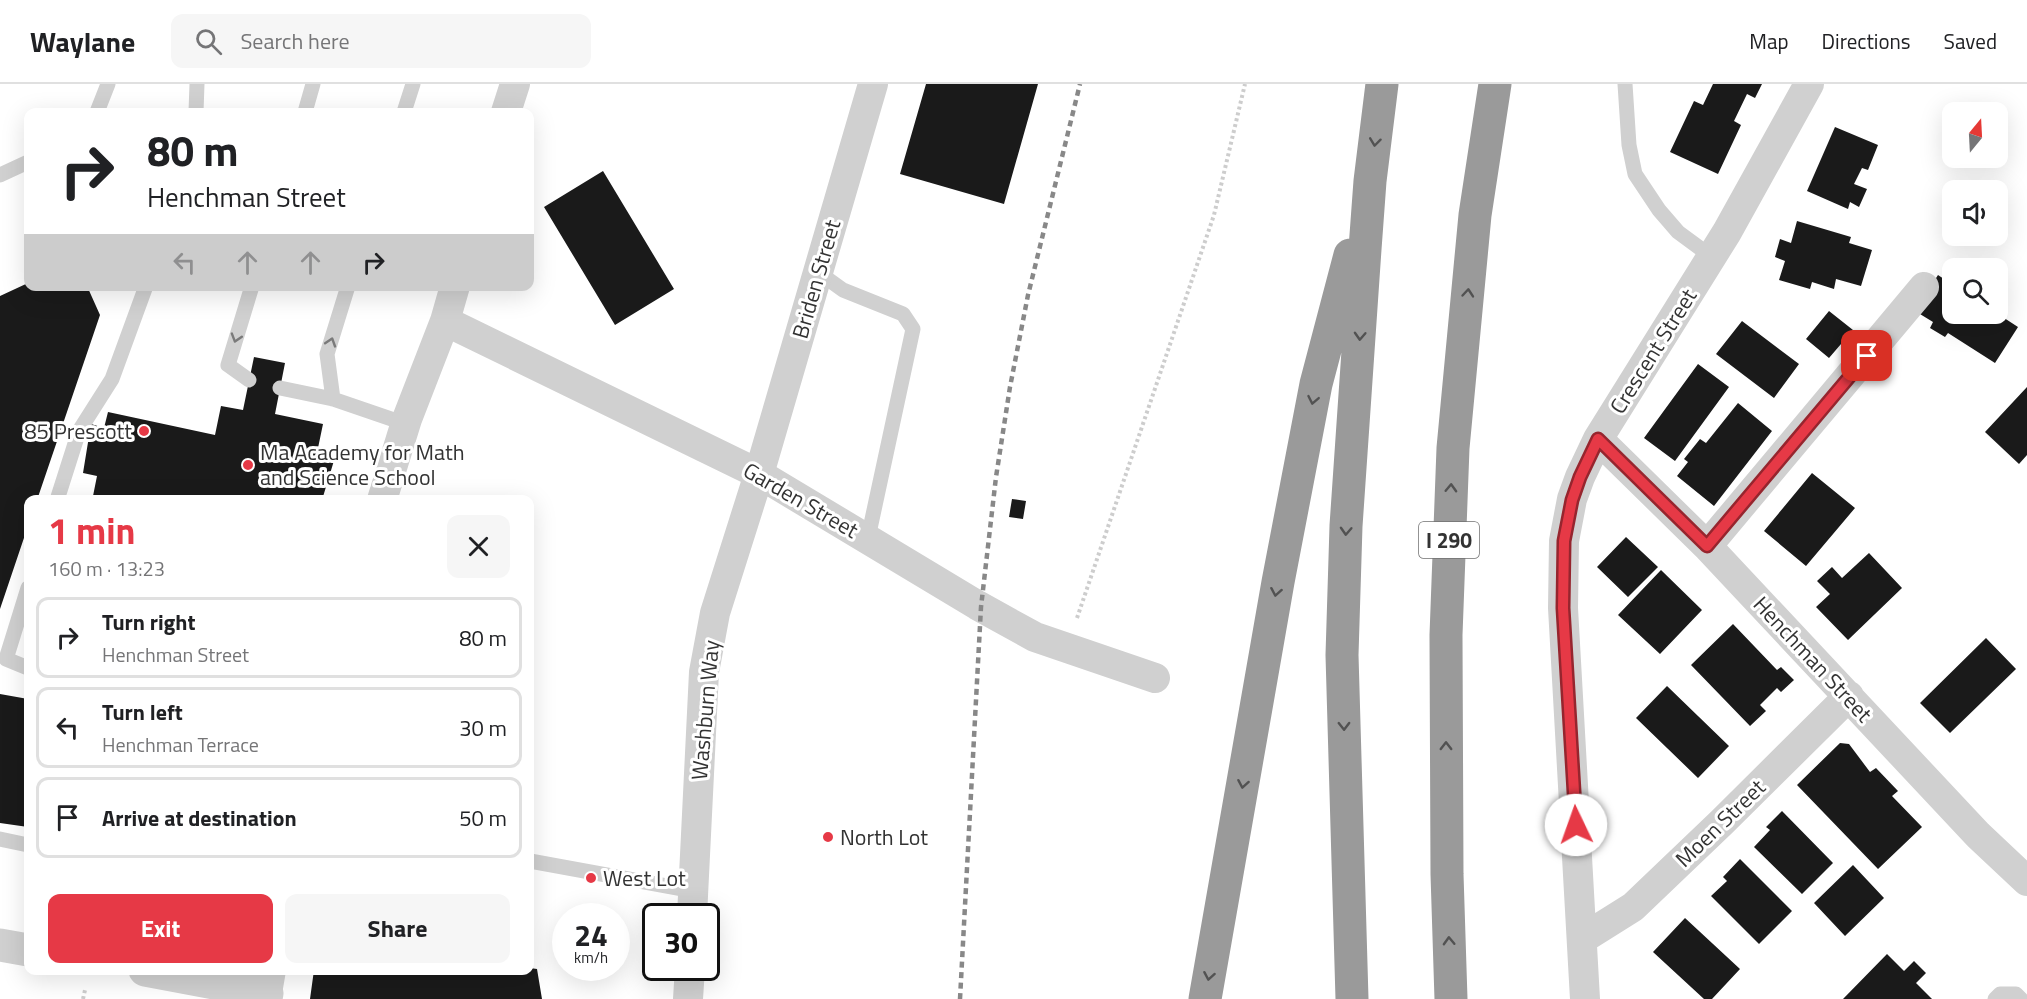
<!DOCTYPE html>
<html lang="en">
<head>
<meta charset="utf-8">
<style>
	body { margin:0; font-family:"Titillium Web",sans-serif; background:#f6f6f6; color:#202124; height:100vh; display:flex; flex-direction:column; font-size:22px; white-space:nowrap }
	* { box-sizing:border-box; margin:0 }
	p { font-size:20px; color:#757577 }
	.icon { flex:none; width:33px; height:33px; fill:none; stroke:currentColor; stroke-width:2; stroke-linecap:round; stroke-linejoin:round }
	.map { position:relative; flex:1; overflow:hidden }
	.drawer { position:absolute; left:24px; top:411px; width:510px; height:480px; display:flex; flex-direction:column; background:#fff; border-radius:12px; box-shadow:0 6px 24px #0002 }
	.drawer>* { flex:none }
	.banner { position:absolute; left:24px; top:24px; width:510px; height:183px; border-radius:12px; box-shadow:0 6px 24px #0002; background:#fff; color:#202124; overflow:hidden }
	.needle { width:39px; rotate:18deg }
	.tools { position:absolute; left:1942px; top:18px; display:grid; gap:12px }
	.tools a { display:grid; place-items:center; width:66px; height:66px; border-radius:12px; background:#fff; box-shadow:0 6px 24px #0002; font-size:30px }
	.speed { position:absolute; left:552px; top:819px; display:flex; gap:12px; font-size:30px; font-weight:700; text-align:center }
	.speed>* { display:grid; place-content:center; width:78px; height:78px; border-radius:50%; background:#fff; box-shadow:0 6px 24px #0002; line-height:1 }
	.speed small { font-size:15px; font-weight:400 }
	.speed .limit { border:3px solid #111; border-radius:9px; background:#fff; color:#111 }
	.pin { position:absolute; display:grid; place-items:center; width:51px; height:51px; color:#fff; margin:-26px; border-radius:12px; box-shadow:0 3px 9px #0006 }
	.me { position:absolute; width:66px; margin:-33px; rotate:357deg; stroke-linejoin:round; filter:drop-shadow(0 0 4px #0008) }
	.turn { display:flex; align-items:center; gap:21px; height:126px; padding:0 24px; font-size:27px }
	.turn .icon { width:78px; height:78px; stroke-width:2.5 }
	.turn b { display:block; font-size:42px; line-height:51px }
	.lanes { display:flex; align-items:center; height:57px; padding:0 24px; background:#0003; justify-content:center; gap:30px; direction:ltr }
	.lanes .off { opacity:.35 }
	.round { display:grid; place-items:center; flex:none; width:63px; height:63px; border-radius:12px; background:#f6f6f6 }
	.headline { display:flex; align-items:center; justify-content:space-between; height:102px; padding:0 24px }
	h1 { font-size:36px; font-weight:700; line-height:45px; color:#e63946 }
	.button { display:flex; gap:12px; margin-top:auto; padding:12px 24px }
	.button a { flex:1; height:69px; border-radius:12px; background:#e63946; color:#fff; font-size:24px; font-weight:700; line-height:69px; text-align:center }
	.button a+a { background:#f6f6f6; color:#202124 }
	ul { padding:0; list-style:none }
	li { display:flex; align-items:center; gap:18px; height:81px; margin:0 12px 9px; padding:0 12px; border:3px solid #e0e0e0; border-radius:12px }
	li div { flex:1 }
	li b { display:block; font-size:22px }
	li em { font-style:normal }
	header { display:flex; align-items:center; gap:36px; box-sizing:border-box; height:84px; padding:0 30px; background:#fff; border-bottom:2px solid #e0e0e0 }
	header strong { font-size:28px }
	nav { display:flex; gap:33px; margin-inline-start:auto; font-size:21px }
	.search { width:420px; height:54px; background:#f6f6f6; display:flex; align-items:center; gap:15px; box-sizing:border-box; padding:0 21px; border-radius:12px; color:#757577; font-size:22px }
	.map>svg:first-child { display:block }
	.building { fill:#1a1a1a }
	.lines { fill:none; stroke-linecap:round; stroke-linejoin:round }
	.path { stroke:#cdcdcd; stroke-width:4; stroke-dasharray:3 3; stroke-linecap:butt }
	.service { stroke:#d0d0d0; stroke-width:15 }
	.minor { stroke:#d0d0d0; stroke-width:30 }
	.tertiary { stroke:#d0d0d0; stroke-width:33 }
	.motorway { stroke:#9a9a9a; stroke-width:33 }
	.rail { stroke:#888; stroke-width:4.5; stroke-dasharray:6 4.5; stroke-linecap:butt }
	.oneway { stroke:#525252 }
	.oneway2 { stroke:#7a7a7a }
	.route-casing { stroke:#96252e; stroke-width:15 }
	.route { stroke:#e63946; stroke-width:10 }
	.poi-dot { fill:#e63946; stroke:#fff; stroke-width:2 }
	.labels { text-anchor:middle; dominant-baseline:central; stroke-width:6; stroke-linejoin:round; paint-order:stroke }
	.shield { fill:#fff; stroke:#707070; stroke-width:1.5 }
	.shield-label { font-size:21px; font-weight:bold; fill:#333 }
	.street-label { font-size:22px; fill:#333; stroke:#fff }
	.poi-label { font-size:22px; fill:#333; stroke:#fff; text-anchor:start }
</style>
</head>
<body>
<header>
<strong>Waylane</strong>
<div class="search"><svg class="icon" aria-label="search" viewBox="0 0 24 24"><circle cx="10" cy="10" r="6"/><path d="M15 15l6 6"/></svg>Search here</div>
<nav><a>Map</a><a>Directions</a><a>Saved</a></nav>
</header>
<div class="map">
<svg width="2027" height="915" viewBox="0 0 2027 915">
	<rect width="100%" height="100%" fill="#fff"/>
	<path class="building" d="M926,0H1038L1004,120L900,90Z
		M1713,0H1762L1755,14L1747,10L1734,37L1741,41L1718,90L1670,68L1694,17L1703,21Z
		M1835,43L1878,61L1868,86L1862,84L1854,100L1867,105L1859,123L1850,118L1848,125L1807,107Z
		M603,87L674,205L615,241L544,123Z
		M1797,137L1851,153L1849,159L1872,166L1861,202L1836,195L1834,205L1812,198L1810,205L1779,196L1785,177L1775,173L1780,155L1791,159Z
		M1938,191L1953,201V230H1998L2018,243L1995,279L1948,249L1945,253L1930,244L1933,238L1915,227Z
		M28,199V202H87L100,231L37,416H28V442L0,525V212Z
		M1829,227L1853,246L1829,274L1806,255Z
		M1742,237L1799,280L1774,314L1716,270Z
		M254,273L285,279L275,330L323,340L318,364L336,370L322,416H112L93,412L97,392L83,389L91,340L104,344L108,328L215,351L221,322L243,326Z
		M1698,280L1729,303L1675,377L1644,354Z
		M2027,303V371L2019,380L1985,348Z
		M1738,319L1772,347L1714,422L1677,392L1688,378L1684,375L1700,355L1706,359Z
		M1812,389L1855,424L1806,482L1764,447Z
		M1012,415L1026,417L1023,435L1009,433Z
		M1626,453L1658,483L1628,513L1597,483Z
		M1869,469L1902,504L1848,556L1816,523L1830,510L1817,497L1832,483L1842,494Z
		M1661,486L1702,526L1660,570L1618,531Z
		M1733,540L1777,586L1781,583L1794,596L1781,608L1777,604L1760,621L1766,627L1750,642L1691,581Z
		M1986,554L2016,585L1950,649L1920,619Z
		M1667,602L1729,662L1698,694L1636,634Z
		M0,610L28,615V743L0,739Z
		M1840,659L1849,660L1870,688L1876,684L1898,707L1892,712L1922,743L1878,785L1797,701Z
		M1782,727L1833,779L1802,810L1754,763L1770,746L1766,743Z
		M1740,775L1792,827L1759,860L1711,812L1727,797L1723,793Z
		M1853,781L1884,814L1845,852L1814,819Z
		M1685,834L1740,885L1712,915H1704L1653,868Z
		M1887,870L1904,887L1914,877L1926,889L1916,899L1932,915H1843Z
		M530,884L537,885L542,915H310L314,886H530Z"/>
	<g class="lines">
		<path class="path" d="M1077,534L1214,131L1245,0
			M83,915L85,906"/>
		<path class="service" d="M1625,0L1629,61L1635,90L1659,126L1678,148L1712,173
			M97,28L108,0
			M196,28L197,0
			M305,28L313,0
			M404,28L413,0
			M0,91L28,78
			M818,188L843,206L903,230L913,245L868,454
			M249,296L228,281L252,202
			M280,304L333,315L406,340
			M333,315L327,270L348,202
			M57,416L79,347L112,295L146,202
			M28,504L6,575L28,584
			M0,755L28,761
			M530,777L694,807
			M1995,915L2000,910H2016L2021,915"/>
		<path class="minor" d="M506,28L515,0
			M445,237L759,390L977,521L1035,553L1155,594
			M1598,355L1707,462L1978,751L2027,797
			M382,416L407,335L445,237L455,202
			M1707,462L1924,203
			M692,832L704,588L715,529L759,390L873,0
			M1582,855L1633,823L1722,738L1849,612
			M267,909L271,886
			M688,915L690,884
			M1585,915L1563,524L1564,457L1572,415L1580,393L1598,355L1727,148L1809,0"/>
		<path class="tertiary" d="M0,861L28,866
			M145,886L267,909L266,915"/>
		<path class="motorway" d="M1205,915L1278,498L1316,300L1350,171
			M1352,915L1342,571L1346,442L1365,165L1370,97L1382,0
			M1451,915L1447,790L1446,551L1453,364L1475,131L1495,0"/>
		<path class="rail" d="M960,915L981,523L996,393L1010,303L1028,211L1080,0"/>
	</g>
	<defs><path id="oneway-chevron" d="M-2-3.5L2.5 0L-2 3.5" fill="none" stroke-width="1.6" stroke-linecap="round" stroke-linejoin="round" transform="scale(1.5)"/></defs>
	<g class="oneway">
		<use href="#oneway-chevron" transform="translate(1375 58) rotate(97)"/>
		<use href="#oneway-chevron" transform="translate(1468 209) rotate(-85)"/>
		<use href="#oneway-chevron" transform="translate(1360 252) rotate(93)"/>
		<use href="#oneway-chevron" transform="translate(1313 316) rotate(101)"/>
		<use href="#oneway-chevron" transform="translate(1451 404) rotate(-88)"/>
		<use href="#oneway-chevron" transform="translate(1346 447) rotate(93)"/>
		<use href="#oneway-chevron" transform="translate(1276 508) rotate(100)"/>
		<use href="#oneway-chevron" transform="translate(1344 642) rotate(89)"/>
		<use href="#oneway-chevron" transform="translate(1446 662) rotate(-90)"/>
		<use href="#oneway-chevron" transform="translate(1243 700) rotate(100)"/>
		<use href="#oneway-chevron" transform="translate(1449 857) rotate(-92)"/>
		<use href="#oneway-chevron" transform="translate(1209 892) rotate(100)"/>
	</g>
	<g class="oneway2">
		<use href="#oneway-chevron" transform="translate(236 254) rotate(107)"/>
		<use href="#oneway-chevron" transform="translate(331 258) rotate(-72)"/>
	</g>
	<g class="lines">
		<defs>
			<path id="route" d="M1576,741L1563,524L1564,457L1572,416L1580,393L1598,355L1707,462L1867,272"/>
		</defs>
		<use href="#route" class="route-casing"/>
		<use href="#route" class="route"/>
	</g>
	<g class="poi-dot">
		<circle cx="144" cy="347" r="6"/>
		<circle cx="248" cy="381" r="6"/>
		<circle cx="828" cy="753" r="6"/>
		<circle cx="591" cy="794" r="6"/>
	</g>
	<g class="labels">
		<rect class="shield" x="1419" y="438" width="60" height="36" rx="4.5"/>
		<g class="shield-label">
			<text x="1449" y="456">I 290</text>
		</g>
		<g class="street-label">
			<text transform="translate(816 195) rotate(-74)">Briden Street</text>
			<text transform="translate(1653 267) rotate(-58)">Crescent Street</text>
			<text transform="translate(801 416) rotate(30)">Garden Street</text>
			<text transform="translate(1813 575) rotate(47)">Henchman Street</text>
			<text transform="translate(705 626) rotate(-85)">Washburn Way</text>
			<text transform="translate(1720 739) rotate(-44)">Moen Street</text>
		</g>
		<g class="poi-label">
			<text x="132" y="347" text-anchor="end">85 Prescott</text>
			<text x="260" y="368">Ma Academy for Math<tspan x="260" dy="25">and Science School</tspan></text>
			<text x="840" y="753">North Lot</text>
			<text x="603" y="794">West Lot</text>
		</g>
	</g>
</svg>
<div class="tools">
<a><svg class="needle" viewBox="-14 -14 28 28"><path d="M0-13l5 13h-10z" fill="#e53935"/><path d="M0 13l5-13h-10z" fill="#757577"/></svg></a>
<a><svg class="icon" aria-label="sound" viewBox="0 0 24 24"><path d="M4 9h4l5-4v14l-5-4H4zM17 9q2 3 0 6"/></svg></a>
<a><svg class="icon" aria-label="search" viewBox="0 0 24 24"><circle cx="10" cy="10" r="6"/><path d="M15 15l6 6"/></svg></a>
</div>
<div class="speed"><div>24<small>km/h</small></div><div class="limit">30</div></div>
<div class="pin" style="left:1867px;top:272px;background:#d93025"><svg class="icon" aria-label="arrive" viewBox="0 0 24 24"><path d="M6 21V4h12l-3 4 3 4H6"/></svg></div>
<svg class="me" style="left:1576px;top:741px" viewBox="-20 -20 40 40"><circle r="19" fill="#fff"/><path d="M0-13L10 11 0 6-10 11z" fill="#e63946"/></svg>
<div class="banner">
<div class="turn"><svg class="icon" aria-label="right" viewBox="0 0 24 24"><path d="M7 20v-9h11M14 6l5 5-5 5"/></svg><div><b>80 m</b>Henchman Street</div></div>
<div class="lanes"><svg class="icon off" aria-label="left" viewBox="0 0 24 24"><path d="M17 20v-9H6M10 6l-5 5 5 5"/></svg><svg class="icon off" aria-label="ahead" viewBox="0 0 24 24"><path d="M12 20V5M6 11l6-6 6 6"/></svg><svg class="icon off" aria-label="ahead" viewBox="0 0 24 24"><path d="M12 20V5M6 11l6-6 6 6"/></svg><svg class="icon" aria-label="right" viewBox="0 0 24 24"><path d="M7 20v-9h11M14 6l5 5-5 5"/></svg></div>
</div>
<section class="drawer">
<div class="headline"><div><h1>1 min</h1><p>160 m · 13:23</p></div><a class="round"><svg class="icon" aria-label="close" viewBox="0 0 24 24"><path d="M6 6l12 12M18 6L6 18"/></svg></a></div>
<ul>
<li><svg class="icon" aria-label="right" viewBox="0 0 24 24"><path d="M7 20v-9h11M14 6l5 5-5 5"/></svg><div><b>Turn right</b><p>Henchman Street</p></div><em>80 m</em></li>
<li><svg class="icon" aria-label="left" viewBox="0 0 24 24"><path d="M17 20v-9H6M10 6l-5 5 5 5"/></svg><div><b>Turn left</b><p>Henchman Terrace</p></div><em>30 m</em></li>
<li><svg class="icon" aria-label="arrive" viewBox="0 0 24 24"><path d="M6 21V4h12l-3 4 3 4H6"/></svg><div><b>Arrive at destination</b></div><em>50 m</em></li>
</ul>
<div class="button"><a>Exit</a><a>Share</a></div>
</section>
</div>
</body>
</html>
